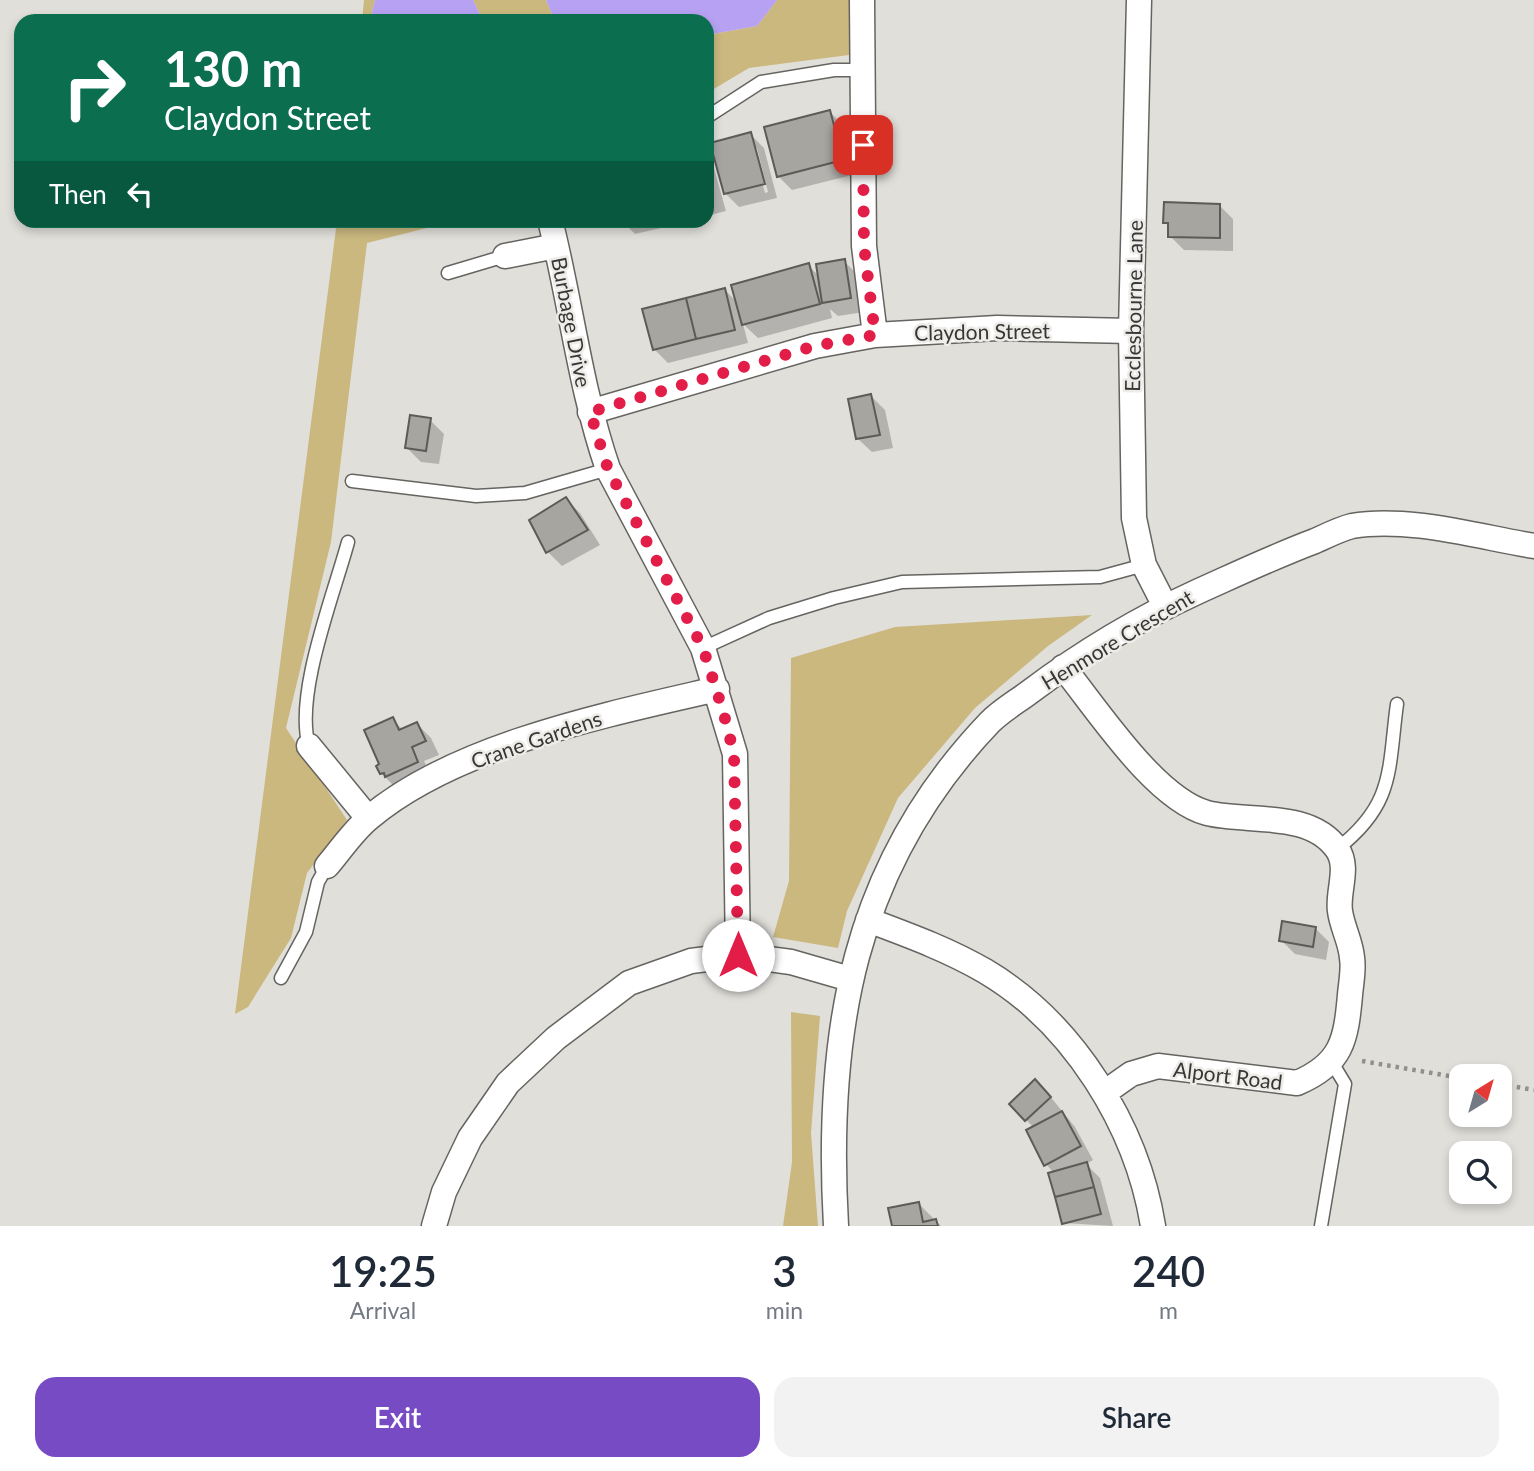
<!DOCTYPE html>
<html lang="en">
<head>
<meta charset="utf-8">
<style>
	body { margin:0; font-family:Lato,sans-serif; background:#f2f2f3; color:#1f2937; height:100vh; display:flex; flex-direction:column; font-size:26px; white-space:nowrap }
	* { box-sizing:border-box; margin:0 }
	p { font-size:23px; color:#747a83 }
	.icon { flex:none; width:38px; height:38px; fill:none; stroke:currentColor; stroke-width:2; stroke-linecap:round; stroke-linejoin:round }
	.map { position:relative; height:1226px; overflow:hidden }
	.sheet { display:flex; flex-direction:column; background:#fff; flex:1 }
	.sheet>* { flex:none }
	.banner { position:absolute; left:14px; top:14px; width:700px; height:214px; border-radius:21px; box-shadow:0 4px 10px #0003; background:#0b6e4f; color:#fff; overflow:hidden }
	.needle { width:46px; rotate:37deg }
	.fabs { position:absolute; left:1449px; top:1064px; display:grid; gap:14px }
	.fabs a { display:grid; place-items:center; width:63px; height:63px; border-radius:14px; background:#fff; box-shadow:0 4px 10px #0003; font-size:35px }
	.pin { position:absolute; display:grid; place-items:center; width:60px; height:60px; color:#fff; margin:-30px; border-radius:14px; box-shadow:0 4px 10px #0006 }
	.me { position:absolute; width:77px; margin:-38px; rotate:0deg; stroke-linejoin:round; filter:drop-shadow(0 0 5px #0008) }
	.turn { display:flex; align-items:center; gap:24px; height:147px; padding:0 35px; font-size:32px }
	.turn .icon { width:91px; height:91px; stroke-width:2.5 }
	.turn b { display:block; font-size:49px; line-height:60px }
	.then { display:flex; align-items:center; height:66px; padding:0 35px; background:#0003; gap:14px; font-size:26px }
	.eta { display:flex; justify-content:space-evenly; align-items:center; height:119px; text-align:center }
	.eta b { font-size:42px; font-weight:600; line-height:49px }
	.action { display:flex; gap:14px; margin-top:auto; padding:14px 35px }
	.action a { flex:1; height:80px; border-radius:21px; background:#764bc4; color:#fff; font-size:28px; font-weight:600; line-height:80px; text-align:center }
	.action a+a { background:#f2f2f3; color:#1f2937 }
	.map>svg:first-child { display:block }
	.green { fill:#cbb87f }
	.water { fill:#b7a1f2 }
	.shadow { fill:#0003; fill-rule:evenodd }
	.building { fill:#a6a5a0; stroke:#5d5b57; stroke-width:2 }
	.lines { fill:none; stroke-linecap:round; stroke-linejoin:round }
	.lane-casing { stroke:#656460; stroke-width:15 }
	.street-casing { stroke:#656460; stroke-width:27 }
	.path { stroke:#91908d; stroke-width:4.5; stroke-dasharray:3.5 5; stroke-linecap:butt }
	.lane { stroke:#fff; stroke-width:12 }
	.street { stroke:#fff; stroke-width:24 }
	.route { stroke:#e11d48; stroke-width:12; stroke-dasharray:0 21.6 }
	.labels { text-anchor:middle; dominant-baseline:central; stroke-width:5; stroke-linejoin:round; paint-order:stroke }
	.street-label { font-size:21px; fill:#383736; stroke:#eeece8 }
</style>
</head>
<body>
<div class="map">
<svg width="1534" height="1226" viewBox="0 0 1534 1226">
	<rect width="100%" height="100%" fill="#e1dfda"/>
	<path class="green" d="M364,0H375L370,21H362Z
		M473,0H546L555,21H483Z
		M777,0H851L849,55L749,68L707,93V35L757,26Z
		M337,221H455L367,243L331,542L286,728L347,820L307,873L291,938L248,1007L235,1014Z
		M1092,615L1048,646L975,708L898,798L847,911L838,948L773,937L789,881L791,658L895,627Z
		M791,1012L820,1016L811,1133L818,1226H783L792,1162Z"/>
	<path class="water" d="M375,0H473L483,21H370Z
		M546,0H777L757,26L707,35V21H555Z"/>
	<path class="shadow" d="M830,112L844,126L856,174L792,190L778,176Z
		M750,134L764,148L777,198L739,207L725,193ZM753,148H757L768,192L765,193Z
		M707,155L712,161L726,211L707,216Z
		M1219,205L1233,219V251L1184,250L1170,236V227L1165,222Z
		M621,220H673L674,225L635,234Z
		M844,261L858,275L864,312L838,316L830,309L832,318L758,338L743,324L748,343L668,363L654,349L725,290L738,303L808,265L820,277Z
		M871,396L885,410L893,448L872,452L858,439Z
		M430,420L444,434L439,464L421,462L407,448Z
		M566,499L580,513L600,545L562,566L548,552Z
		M392,719L403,730L417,724L431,738L439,755L424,761L431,776L395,787L381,773Z
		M1315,928L1329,942L1326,960L1295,954L1281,940Z
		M1049,1095L1075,1127L1093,1160L1086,1164L1100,1178L1113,1226L1064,1223L1054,1173L1046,1164L1034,1128L1011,1104Z
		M918,1203L941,1226H892L890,1209Z"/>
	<path class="building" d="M830,110L843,160L777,177L764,127Z
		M751,132L765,184L724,194L710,143Z
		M707,175L713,198L707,199Z
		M1164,202L1220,204V238L1168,237V223H1163Z
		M845,259L851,298L822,303L816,264Z
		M809,263L820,304L742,325L731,285Z
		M725,288L735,330L696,339L686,298Z
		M686,298L696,339L653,350L642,309Z
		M871,394L880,435L856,439L848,399Z
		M410,415L431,418L426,451L405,448Z
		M566,497L588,530L546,553L529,520Z
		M393,717L399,730L417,722L426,741L412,747L418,762L385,777L384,773L380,774L376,766L379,764L364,730Z
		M1282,921L1316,927L1313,947L1279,941Z
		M1035,1079L1051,1097L1025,1121L1009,1104Z
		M1062,1111L1081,1146L1044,1166L1026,1130Z
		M1087,1162L1094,1187L1055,1197L1048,1173Z
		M1094,1187L1101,1214L1062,1224L1055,1197Z
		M919,1202L923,1222L936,1219L938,1226H892L888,1208Z"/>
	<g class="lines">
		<defs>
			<path id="lane" d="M707,117L761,82L834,70H862
				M448,273L505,256
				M352,481L476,496L525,493L608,469
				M703,648L769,618L834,598L902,582L1100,577L1144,565
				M309,746C294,695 334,594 348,542
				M1337,849C1395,804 1388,770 1397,704
				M281,978L306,932L318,882L327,866
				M1321,1226L1345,1084L1331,1061"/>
			<path id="street" d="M862,0L864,246L875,335
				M1139,0L1131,331L1134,518L1144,565L1165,606
				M550,220C571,303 580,388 608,469L703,648L735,754L738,955
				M505,256L556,246
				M590,412L815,346L875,335L997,328L1131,331
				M1063,667C1097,709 1155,799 1207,813C1246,823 1310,810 1337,849C1350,867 1337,892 1340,911C1342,927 1351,942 1352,958C1354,969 1351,983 1350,995C1346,1040 1342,1064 1297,1083L1158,1066L1131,1074L1104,1093
				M309,746L368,818
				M327,866C340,851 353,831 369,818C455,745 609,714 717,689
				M868,920C908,935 947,949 985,971C1073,1023 1137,1126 1153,1226
				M434,1226L444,1192L470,1138L508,1083L556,1038L629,983L691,961L738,955L791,962L850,979
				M836,1226C825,1034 852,866 990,722C1002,710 1018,701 1031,691C1083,652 1140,618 1199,591C1237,574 1275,556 1315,541C1326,536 1340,529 1352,526C1407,516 1479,537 1534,546"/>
		</defs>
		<use href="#lane" class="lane-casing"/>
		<use href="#street" class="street-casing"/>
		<path class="path" d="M1362,1061L1461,1078
			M1500,1084L1534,1090"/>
		<use href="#lane" class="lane"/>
		<use href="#street" class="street"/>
	</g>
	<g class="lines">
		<path class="route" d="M738,955L734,754L723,711L703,648L608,469L590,412L815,346L875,335L864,246L863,145"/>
	</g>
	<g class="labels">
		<g class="street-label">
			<text transform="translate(1133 306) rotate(-89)">Ecclesbourne Lane</text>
			<text transform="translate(572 322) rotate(79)">Burbage Drive</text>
			<text transform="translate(982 331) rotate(-1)">Claydon Street</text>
			<text transform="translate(1117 639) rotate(-31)">Henmore Crescent</text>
			<text transform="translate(536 739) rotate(-19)">Crane Gardens</text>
			<text transform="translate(1228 1075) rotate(7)">Alport Road</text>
		</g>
	</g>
</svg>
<div class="fabs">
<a><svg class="needle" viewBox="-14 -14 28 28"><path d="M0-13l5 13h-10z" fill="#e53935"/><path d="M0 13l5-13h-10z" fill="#747a83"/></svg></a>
<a><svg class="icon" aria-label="search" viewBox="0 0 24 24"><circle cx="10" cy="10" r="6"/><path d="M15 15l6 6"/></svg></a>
</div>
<div class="pin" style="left:863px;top:145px;background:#d93025"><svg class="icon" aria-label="arrive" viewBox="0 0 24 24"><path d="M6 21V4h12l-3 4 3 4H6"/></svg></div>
<svg class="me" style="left:738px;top:955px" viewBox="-20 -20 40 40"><circle r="19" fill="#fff"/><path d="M0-13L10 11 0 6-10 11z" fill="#e11d48"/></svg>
<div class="banner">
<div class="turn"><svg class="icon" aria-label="right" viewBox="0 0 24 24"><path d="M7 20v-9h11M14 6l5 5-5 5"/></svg><div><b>130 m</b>Claydon Street</div></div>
<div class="then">Then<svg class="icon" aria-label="left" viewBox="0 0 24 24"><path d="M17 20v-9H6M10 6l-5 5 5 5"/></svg></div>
</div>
</div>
<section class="sheet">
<div class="eta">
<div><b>19:25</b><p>Arrival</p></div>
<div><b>3</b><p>min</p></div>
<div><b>240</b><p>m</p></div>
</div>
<div class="action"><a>Exit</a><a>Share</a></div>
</section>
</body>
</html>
